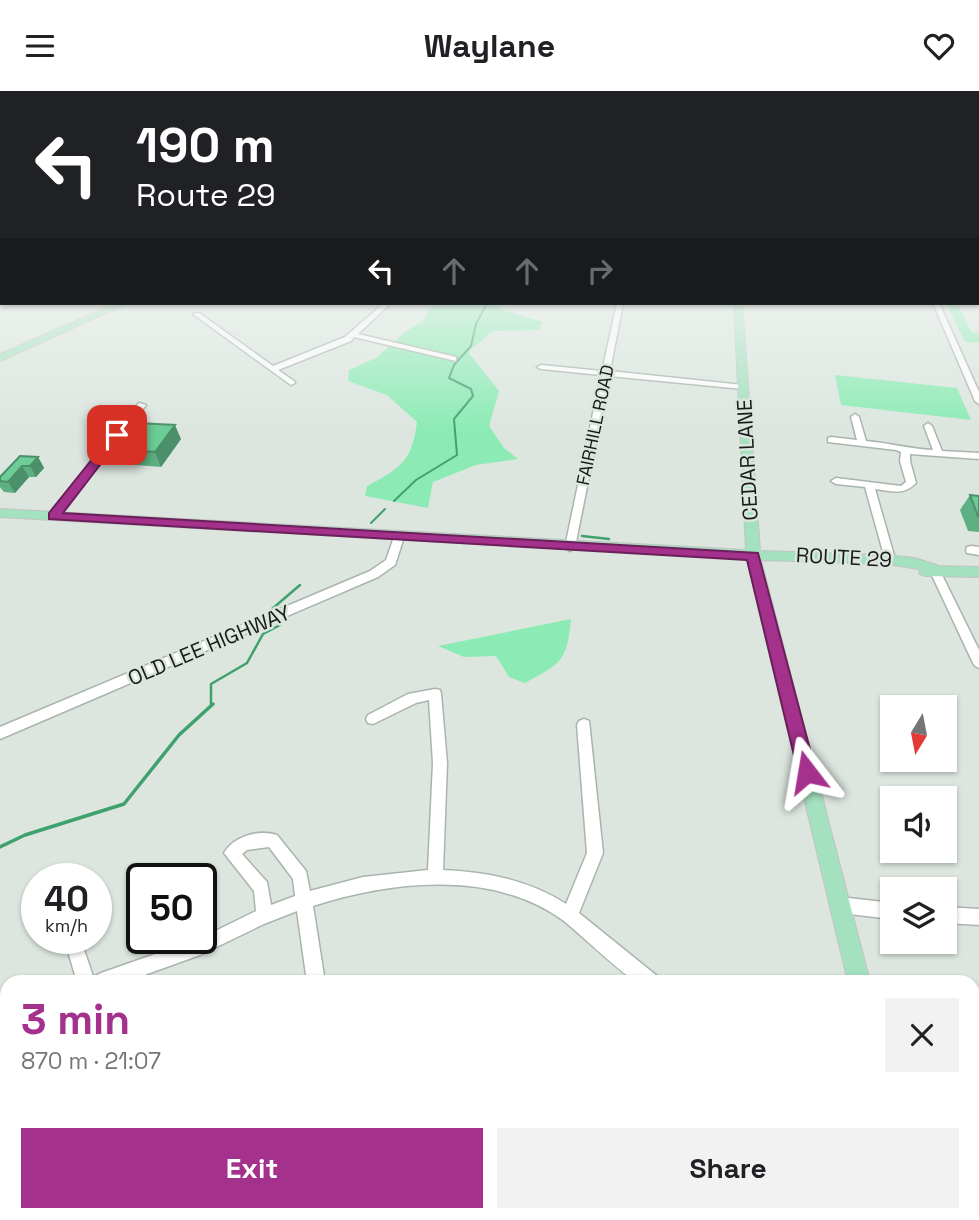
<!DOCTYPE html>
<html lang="en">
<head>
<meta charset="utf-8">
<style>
	body { margin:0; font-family:"Space Grotesk",sans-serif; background:#f2f2f2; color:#202124; height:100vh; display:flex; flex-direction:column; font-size:26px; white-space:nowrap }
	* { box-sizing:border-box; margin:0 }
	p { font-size:23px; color:#757577 }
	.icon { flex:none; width:38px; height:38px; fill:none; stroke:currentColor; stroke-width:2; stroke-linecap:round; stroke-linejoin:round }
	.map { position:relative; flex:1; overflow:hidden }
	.panel { position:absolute; left:0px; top:884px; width:980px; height:247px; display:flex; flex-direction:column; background:#fff; border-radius:21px 21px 0 0; box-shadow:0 2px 5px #0004 }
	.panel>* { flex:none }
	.hud { position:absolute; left:0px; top:0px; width:980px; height:214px; box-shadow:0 2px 5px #0004; background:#202124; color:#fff; overflow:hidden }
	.needle { width:46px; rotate:190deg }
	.buttons { position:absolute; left:880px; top:604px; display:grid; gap:14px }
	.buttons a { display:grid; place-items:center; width:77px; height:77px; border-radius:0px; background:#fff; box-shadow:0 2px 5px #0004; font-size:35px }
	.speed { position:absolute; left:21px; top:772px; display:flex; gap:14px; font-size:35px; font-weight:700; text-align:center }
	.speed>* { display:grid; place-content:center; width:91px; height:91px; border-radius:50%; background:#fff; box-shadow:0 2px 5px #0004; line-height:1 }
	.speed small { font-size:18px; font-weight:400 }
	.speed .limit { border:4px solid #111; border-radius:10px; background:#fff; color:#111 }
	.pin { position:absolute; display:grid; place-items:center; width:60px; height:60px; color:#fff; margin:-30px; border-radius:14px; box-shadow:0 4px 10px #0006 }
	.me { position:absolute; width:77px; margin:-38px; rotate:346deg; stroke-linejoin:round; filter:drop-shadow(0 0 5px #0008) }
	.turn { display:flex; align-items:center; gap:24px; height:147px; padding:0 21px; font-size:32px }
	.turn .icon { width:91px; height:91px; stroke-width:2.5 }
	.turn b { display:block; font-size:49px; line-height:60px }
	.lanes { display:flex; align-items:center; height:66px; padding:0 21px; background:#0003; justify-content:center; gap:35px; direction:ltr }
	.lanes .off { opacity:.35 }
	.round { display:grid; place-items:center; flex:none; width:74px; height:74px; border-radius:0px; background:#f2f2f2 }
	.headline { display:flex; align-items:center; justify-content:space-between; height:119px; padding:0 21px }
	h1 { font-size:42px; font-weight:800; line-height:52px; color:#a4318c }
	.button { display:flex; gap:14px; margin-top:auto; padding:14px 21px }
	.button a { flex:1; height:80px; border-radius:0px; background:#a4318c; color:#fff; font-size:28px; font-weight:800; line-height:80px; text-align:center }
	.button a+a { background:#f2f2f2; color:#202124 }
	header { display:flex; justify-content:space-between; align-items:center; height:91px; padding:0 21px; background:#fff; font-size:32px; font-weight:800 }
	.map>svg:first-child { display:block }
	.green { fill:#8cebb4 }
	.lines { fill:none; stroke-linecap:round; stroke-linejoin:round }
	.stream-far2 { stroke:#3fa26e; stroke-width:2 }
	.stream-far1 { stroke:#3fa26e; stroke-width:2.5 }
	.stream { stroke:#3fa26e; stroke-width:3.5 }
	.minor-casing { stroke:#aab4ae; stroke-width:3 }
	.major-casing { stroke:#c3c4c3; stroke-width:2 }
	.minor { fill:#fff; fill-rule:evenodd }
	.major { fill:#a4e1bf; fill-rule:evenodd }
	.wall { fill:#5db081 }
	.shaded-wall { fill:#4c9069 }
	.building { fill:#6ccd96; stroke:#4c9069; stroke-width:2 }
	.route { fill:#a4318c; stroke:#6b205b; stroke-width:2 }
	.labels { text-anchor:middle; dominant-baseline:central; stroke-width:5; stroke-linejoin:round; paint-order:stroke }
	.far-street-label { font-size:18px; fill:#181b19; stroke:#dce6df }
	.street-label { font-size:21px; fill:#181b19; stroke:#dce6df }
</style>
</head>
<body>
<header><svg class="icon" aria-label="menu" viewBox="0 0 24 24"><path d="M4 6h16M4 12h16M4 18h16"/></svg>Waylane<svg class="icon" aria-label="heart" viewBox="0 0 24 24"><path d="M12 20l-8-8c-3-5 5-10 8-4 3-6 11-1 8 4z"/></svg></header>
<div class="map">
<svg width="979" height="1129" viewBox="0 0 979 1129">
	<rect width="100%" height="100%" fill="#dce6df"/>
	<path class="green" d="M438,212H498L500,218L543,231L539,239L493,240L468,261L499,300L489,335L504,357L518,368L476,374L433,391L428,417L365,405L367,395C401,377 412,370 417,331L387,304L348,290L349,279L376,267L405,241L424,229L429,219Z
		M946,212H961L958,214L971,241L979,242V252L965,251Z
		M835,284L957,297L971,329L841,314Z
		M571,528C567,570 562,572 525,592L509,586L496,565L464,566L438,555Z"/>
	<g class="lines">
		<path class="stream-far2" d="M394,410L416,389L457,364L454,328L473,305L471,298L449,287L454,274L471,255L476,233L487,212
			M371,432L385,418"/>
		<path class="stream-far1" d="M582,445L609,448
			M272,518L300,494
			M211,615V593L247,572L263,543L280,534"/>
		<path class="stream" d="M0,756L25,744L124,713L179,644L213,613"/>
		<defs>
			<path id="minor" d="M384,212H391L358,243L456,266V270L354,246L351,250L278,279L294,290L295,292L291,294L193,223L199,222L273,275L345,246Z
				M617,212H623L610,280L743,294L747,296L743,298L609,285L575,456L570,460L565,456L601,284L541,278L537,276L541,274L602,280Z
				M933,212H939L979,301V313L975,310Z
				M139,312L146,314L57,427H49V423Z
				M855,323L859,326L866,350C889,352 910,358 933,359L924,335L928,332L932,335L942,360L979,362V368L910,363V370L916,392C903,405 892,400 875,398L895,468L890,472L885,468L865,396L836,393L831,390L836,387L901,395L906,391L900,370L901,361L896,359L828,351V347L831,346L857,349L851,326Z
				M399,443L404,446L395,474L378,486L0,648V636L370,480L386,469L394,446Z
				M971,455L979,456V464L967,462L966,459L967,456Z
				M934,474L939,478L979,559V577L975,575L973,572L929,478Z
				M435,598L440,599L441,603L447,672L443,779C487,781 529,789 566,813L587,762L577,634L579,630L584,628L589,630L603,762L579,822L657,885L660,891C653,891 645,892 638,891C627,888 578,841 564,830C493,778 392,790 313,815L325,891H307L297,820L264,833L200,864L125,891H77L65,850L66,847H80L94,888L95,885L101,882L201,847L256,820L254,800L224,762C233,745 260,738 277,744L306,780L310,800L363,786L428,779L433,672L429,609L416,612L373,633L368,632L366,628L368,624L408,603ZM269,756L293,788L295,805L271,814L267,791L242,763L247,759Z
				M840,806L892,812V828L840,822L834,820L832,814L834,808Z
				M945,816L979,818V834L945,832Z
				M7,954V976L0,979V957Z
				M172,1124H194L192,1129H170Z"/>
			<path id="major" d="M117,212H128L0,270V263Z
				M734,212H742L760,460L886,464L915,467L939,475L979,476V486L925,485L920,483L919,478L886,473L761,469L870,891H848L747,468L0,426V418L746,459Z
				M905,1124H931L932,1129H906Z"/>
		</defs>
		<use href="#minor" class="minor-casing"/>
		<use href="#major" class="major-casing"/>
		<use href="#minor" class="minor"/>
		<use href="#major" class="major"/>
	</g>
	<path class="wall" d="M181,348L161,376L124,373L117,358Z
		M38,366L44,377L36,386H29L15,402L4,401L0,396V386Z
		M970,404L979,405V441L968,440L960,419Z"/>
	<path class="shaded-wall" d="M175,334L181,348L161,376L155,361Z
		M38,366L44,377L36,386L30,375Z
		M22,375L29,386L15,402L8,391Z"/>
	<path class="building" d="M137,332L175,334L155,361L117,358Z
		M20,365L38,366L30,375H22L8,391L0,390V386Z
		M970,404L979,405V425H978Z"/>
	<linearGradient id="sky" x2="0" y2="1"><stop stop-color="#64adb7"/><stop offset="0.53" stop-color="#eff4f1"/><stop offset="1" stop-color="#eff4f1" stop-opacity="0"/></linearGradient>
	<rect width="979" height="339" fill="url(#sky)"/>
	<path class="route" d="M113,342L123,344L63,422L758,462L816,681L814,687L807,689L801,687L798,681L747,469L49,428V422Z"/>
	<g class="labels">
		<g class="far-street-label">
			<text transform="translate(595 334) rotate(-78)">FAIRHILL ROAD</text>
		</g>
		<g class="street-label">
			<text transform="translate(747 369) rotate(-93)">CEDAR LANE</text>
			<text transform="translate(844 466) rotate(3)">ROUTE 29</text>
			<text transform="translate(209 554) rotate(-23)">OLD LEE HIGHWAY</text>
		</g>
	</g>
</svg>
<div class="buttons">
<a><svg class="needle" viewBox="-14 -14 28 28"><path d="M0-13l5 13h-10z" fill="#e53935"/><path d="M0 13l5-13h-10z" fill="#757577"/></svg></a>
<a><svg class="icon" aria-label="sound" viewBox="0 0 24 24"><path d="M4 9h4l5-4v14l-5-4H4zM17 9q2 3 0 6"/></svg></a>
<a><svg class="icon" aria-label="layers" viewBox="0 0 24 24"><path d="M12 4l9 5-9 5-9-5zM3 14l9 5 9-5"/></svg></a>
</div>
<div class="speed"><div>40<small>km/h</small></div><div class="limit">50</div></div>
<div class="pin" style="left:117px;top:344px;background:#d93025"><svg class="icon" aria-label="arrive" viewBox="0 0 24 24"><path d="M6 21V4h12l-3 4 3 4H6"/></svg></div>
<svg class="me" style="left:807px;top:681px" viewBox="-20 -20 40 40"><path d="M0-17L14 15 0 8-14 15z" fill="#a4318c" stroke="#fff" stroke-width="4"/></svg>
<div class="hud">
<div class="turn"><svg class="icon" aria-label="left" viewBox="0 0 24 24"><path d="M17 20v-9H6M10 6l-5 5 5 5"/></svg><div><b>190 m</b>Route 29</div></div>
<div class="lanes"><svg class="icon" aria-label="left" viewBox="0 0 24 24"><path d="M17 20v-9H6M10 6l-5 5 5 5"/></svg><svg class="icon off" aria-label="ahead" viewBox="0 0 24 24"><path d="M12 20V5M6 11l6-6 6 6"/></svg><svg class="icon off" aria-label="ahead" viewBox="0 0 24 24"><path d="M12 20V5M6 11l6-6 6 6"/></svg><svg class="icon off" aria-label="right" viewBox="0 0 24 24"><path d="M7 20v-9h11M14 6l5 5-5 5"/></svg></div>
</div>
<section class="panel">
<div class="headline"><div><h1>3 min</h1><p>870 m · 21:07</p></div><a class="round"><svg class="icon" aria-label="close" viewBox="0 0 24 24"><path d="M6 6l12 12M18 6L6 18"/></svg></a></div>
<div class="button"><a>Exit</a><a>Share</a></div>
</section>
</div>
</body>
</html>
